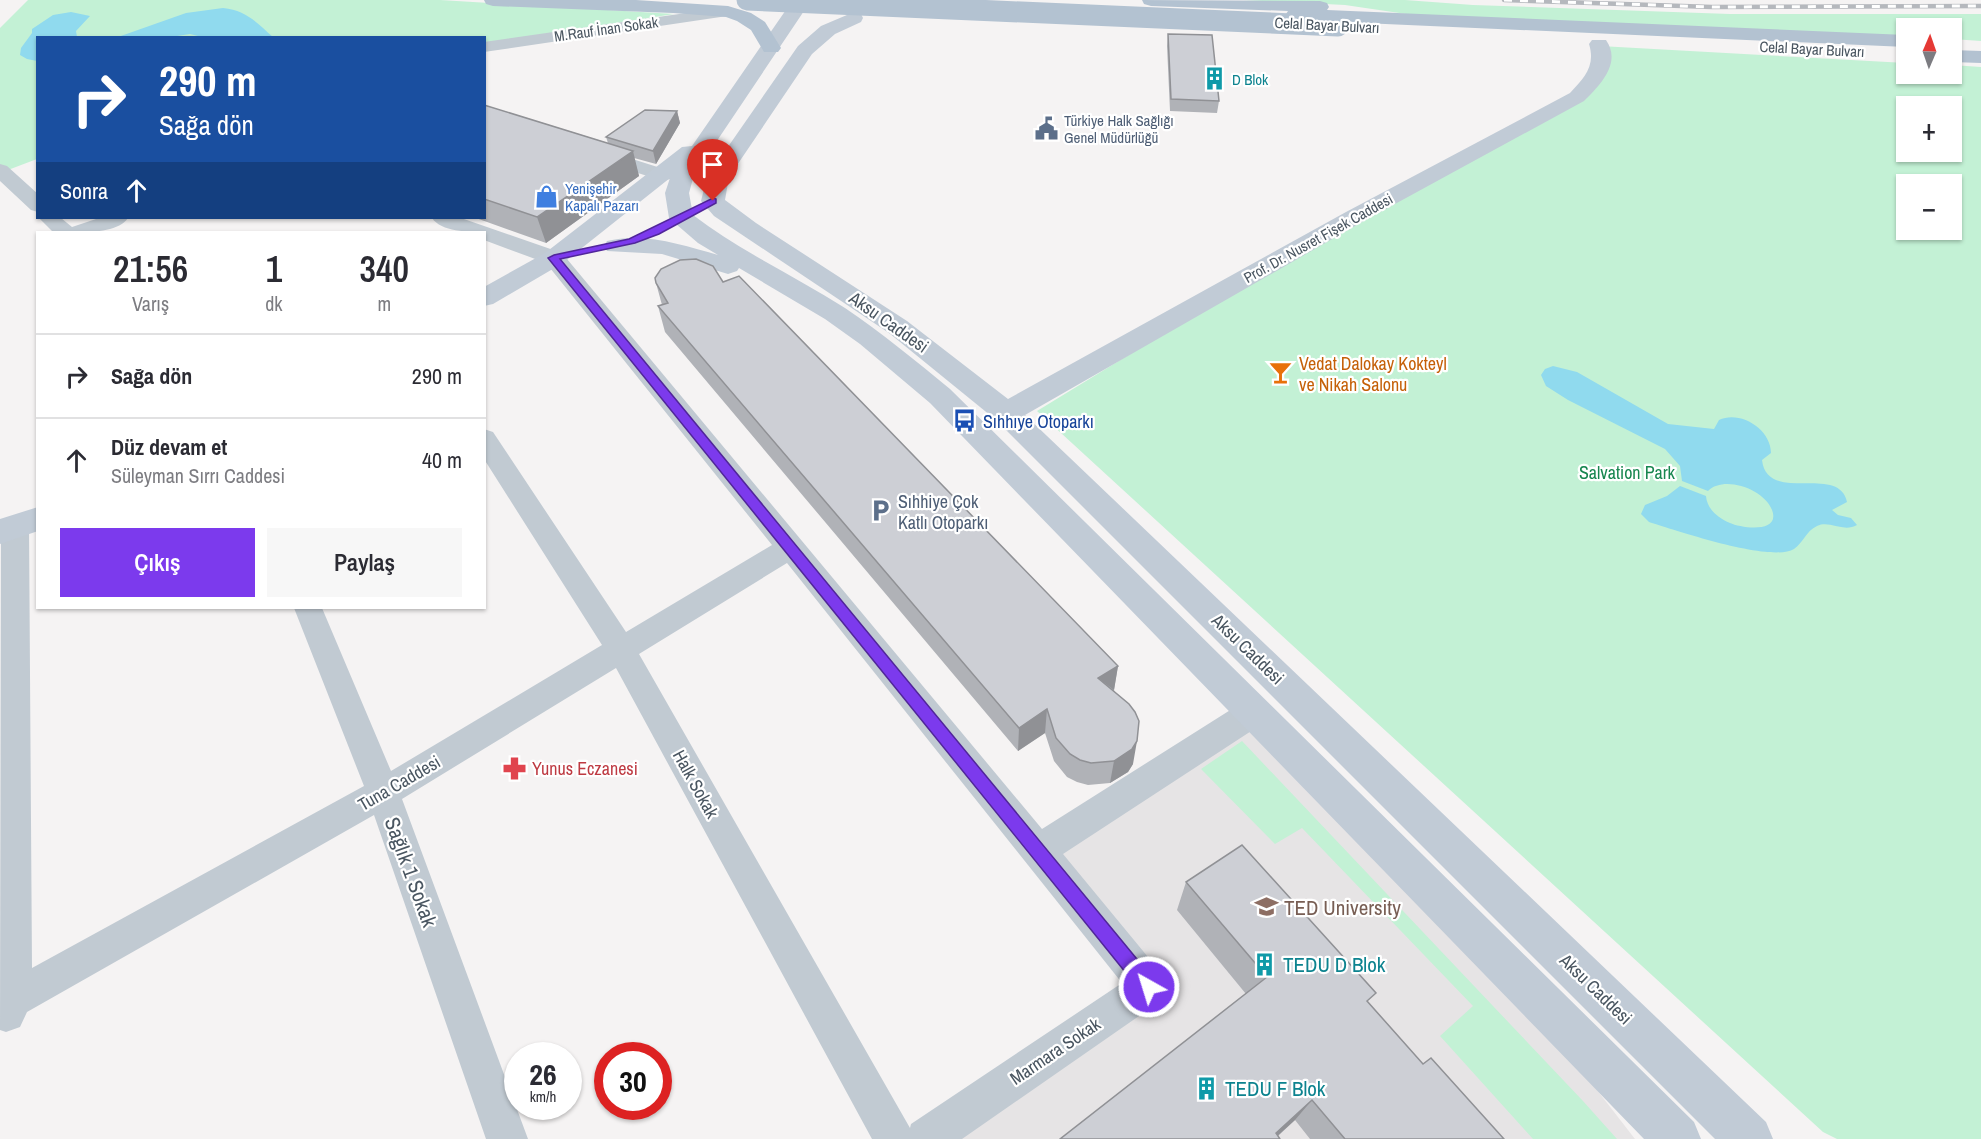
<!DOCTYPE html>
<html lang="tr">
<head>
<meta charset="utf-8">
<style>
	body { margin:0; font-family:"Archivo Narrow",sans-serif; background:#f7f7f7; color:#2b2b33; height:100vh; display:flex; flex-direction:column; font-size:22px; white-space:nowrap }
	* { box-sizing:border-box; margin:0 }
	p { font-size:20px; color:#7c7c81 }
	.icon { flex:none; width:33px; height:33px; fill:none; stroke:currentColor; stroke-width:2; stroke-linecap:round; stroke-linejoin:round }
	.map { position:relative; flex:1; overflow:hidden }
	.drawer { position:absolute; left:36px; top:231px; width:450px; height:378px; display:flex; flex-direction:column; background:#fff; border-radius:0px; box-shadow:0 2px 4px #0004 }
	.drawer>* { flex:none }
	.guide { position:absolute; left:36px; top:36px; width:450px; height:183px; border-radius:0px; box-shadow:0 2px 4px #0004; background:#1a4fa0; color:#fff; overflow:hidden }
	.needle { width:39px; rotate:2deg }
	.buttons { position:absolute; left:1896px; top:18px; display:grid; gap:12px }
	.buttons a { display:grid; place-items:center; width:66px; height:66px; border-radius:0px; background:#fff; box-shadow:0 2px 4px #0004; font-size:30px }
	.speed { position:absolute; left:504px; top:1042px; display:flex; gap:12px; font-size:30px; font-weight:700; text-align:center }
	.speed>* { display:grid; place-content:center; width:78px; height:78px; border-radius:50%; background:#fff; box-shadow:0 2px 4px #0004; line-height:1 }
	.speed small { font-size:15px; font-weight:400 }
	.speed .limit { border:9px solid #d22; background:#fff; color:#111 }
	.pin { position:absolute; display:grid; place-items:center; width:51px; height:51px; color:#fff; margin:-62px -26px; border-radius:50% 50% 50% 0; rotate:-45deg; box-shadow:0 0 6px #0007 }
	.pin .icon { rotate:45deg }
	.me { position:absolute; width:66px; margin:-33px; rotate:321deg; stroke-linejoin:round; filter:drop-shadow(0 0 4px #0008) }
	.turn { display:flex; align-items:center; gap:21px; height:126px; padding:0 24px; font-size:27px }
	.turn .icon { width:78px; height:78px; stroke-width:2.5 }
	.turn b { display:block; font-size:42px; line-height:51px }
	.then { display:flex; align-items:center; height:57px; padding:0 24px; background:#0003; gap:12px; font-size:22px }
	.eta { display:flex; justify-content:space-evenly; align-items:center; height:102px; text-align:center }
	.eta b { font-size:36px; font-weight:600; line-height:42px }
	.cta { display:flex; gap:12px; margin-top:auto; padding:12px 24px }
	.cta a { flex:1; height:69px; border-radius:0px; background:#7c3aed; color:#fff; font-size:24px; font-weight:600; line-height:69px; text-align:center }
	.cta a+a { background:#f7f7f7; color:#2b2b33 }
	ul { padding:0; list-style:none }
	li { display:flex; align-items:center; gap:18px; height:84px; padding:0 24px; border-top:2px solid #e1e1e2 }
	li div { flex:1 }
	li b { display:block; font-size:22px }
	li em { font-style:normal }
	.map>svg:first-child { display:block }
	.education { fill:#e6e4e5 }
	.green { fill:#c3f1d5; fill-rule:evenodd }
	.water { fill:#90daee }
	.lines { fill:none; stroke-linecap:round; stroke-linejoin:round }
	.street { fill:#c1cad2; fill-rule:evenodd }
	.secondary { fill:#c1cbd6; fill-rule:evenodd }
	.primary { fill:#b3c2d1; fill-rule:evenodd }
	.rail-casing { stroke:#b5b8bd; stroke-width:4.5 }
	.rail { stroke:#fff; stroke-width:3; stroke-dasharray:8; stroke-linecap:butt }
	.primary-bridge { stroke:#b3c2d1; stroke-width:21 }
	.wall { fill:#b0b2b7 }
	.shaded-wall { fill:#909195 }
	.building { fill:#cdcfd5; stroke:#909195; stroke-width:1.5 }
	.route { fill:#7c3aed; stroke:#51269a; stroke-width:1.5 }
	.labels { text-anchor:middle; dominant-baseline:central; stroke-width:4.5; stroke-linejoin:round; paint-order:stroke }
	.far-street-label { font-size:15px; fill:#4a5661; stroke:#fff }
	.far-culture-label { font-size:15px; fill:#0d838f; stroke:#fff; text-anchor:start }
	.far-service-label { font-size:15px; fill:#4e5e75; stroke:#fff; text-anchor:start }
	.far-shop-label { font-size:15px; fill:#366cbe; stroke:#fff; text-anchor:start }
	.street-label { font-size:18px; fill:#4a5661; stroke:#fff }
	.food-label { font-size:18px; fill:#c56008; stroke:#fff; text-anchor:start }
	.transit-label { font-size:18px; fill:#164399; stroke:#fff; text-anchor:start }
	.park-label { font-size:18px; fill:#17864f; stroke:#fff }
	.service-label { font-size:18px; fill:#4e5e75; stroke:#fff; text-anchor:start }
	.health-label { font-size:18px; fill:#be3a42; stroke:#fff; text-anchor:start }
	.near-street-label { font-size:21px; fill:#4a5661; stroke:#fff }
	.near-education-label { font-size:21px; fill:#785e54; stroke:#fff; text-anchor:start }
	.near-culture-label { font-size:21px; fill:#0d838f; stroke:#fff; text-anchor:start }
</style>
</head>
<body>
<div class="map">
<svg width="1981" height="1139" viewBox="0 0 1981 1139">
	<rect width="100%" height="100%" fill="#f5f3f3"/>
	<path class="education" d="M1254,712L1479,938L1635,1139H926L1149,987L1038,851Z"/>
	<path class="green" d="M28,0H440L674,14L485,43L484,38H38L37,159L0,173V28Z
		M1243,0H1405L1473,5L1730,14H1981V41L1952,39V28H1906V37L1413,15L1345,5Z
		M1600,46L1906,63V74H1952V65L1981,67V1139H1837L1823,1132L1037,411L1354,217L1577,97ZM1906,106H1952V152H1906ZM1906,184H1952V230H1906Z
		M1242,741L1583,1101L1617,1139H1533L1440,1036L1473,1006L1302,828L1275,844L1201,769Z"/>
	<path class="water" d="M223,8C246,10 257,23 273,37L206,38L190,34L164,38L118,37L186,13Z
		M71,12L90,16L76,31L77,37L38,38L37,61L27,59L20,55L21,48L32,33V29L53,15Z
		M1553,366L1577,372L1668,424L1714,429L1719,420C1740,410 1771,429 1771,453L1762,460C1767,505 1839,463 1847,502L1832,510L1838,515L1851,518L1857,525C1843,533 1830,520 1817,526C1806,531 1803,543 1794,549C1771,563 1675,530 1649,522L1641,514L1645,505L1667,496L1680,486L1706,496C1707,509 1718,518 1730,523C1741,528 1781,534 1772,510C1764,489 1724,475 1708,491L1682,481L1680,466L1665,449L1568,400L1546,386L1541,375L1545,369Z"/>
	<g class="lines">
		<path class="street" d="M728,7L734,9L736,12L734,15L484,52V42Z
			M601,149L670,171L673,175L670,179L663,181L594,159L591,155L594,151Z
			M0,164L7,166L38,194V212L31,210L0,181Z
			M39,218H61L72,227L99,218H128C116,236 73,232 53,232Z
			M432,218H461L562,253L1042,829L1243,702L1254,699L1265,702L1270,712L1265,722L1063,854L1162,974L1168,987L1162,1000L962,1139H872L616,668L402,799L528,1139H486L374,815L27,1012L20,1027L6,1032L0,1030L1,526L5,519L15,516L25,519L29,526L32,968L364,786L294,608H322L391,771L602,645L484,459V429L493,432L626,632L772,545L546,263L484,240V232C469,232 441,232 432,218ZM787,563L1122,983L911,1124L910,1128L639,654Z"/>
		<path class="secondary" d="M797,2L804,4L806,8L694,175L689,193L693,215C740,251 795,276 845,308C882,333 916,361 950,389L1694,1122L1701,1139H1644L930,403L860,344L825,319L739,268L737,271L728,274L662,254L607,251L604,246L607,241C644,232 683,245 718,255L698,243L669,218L665,193L670,178L563,263L493,304L484,306V287L545,253L682,147L692,146L790,4Z
			M854,12L861,14L863,18L861,22L835,34L812,54L729,177L725,200L756,223L907,321L1008,399L1346,212L1570,93C1584,78 1596,66 1589,44L1592,40H1606C1622,63 1600,85 1584,101L1362,222L1025,415L1766,1122L1773,1139H1715L996,420L889,333L714,216L701,201L707,177L798,46L821,26Z
			M38,507V531L0,544V519Z"/>
		<path class="primary" d="M484,0H636L728,6L751,13L765,22L781,48L778,52H764L751,30L737,21L726,17L673,13L493,6L486,4Z
			M1142,0L1320,1L1327,3L1329,7L1327,10L1906,35V47L1295,20L1288,18L1286,14L1288,11L1151,6L1144,4Z
			M1952,50L1981,51V63L1952,62Z"/>
		<defs>
			<path id="rail" d="M1504,0L1712,7L1981,6"/>
		</defs>
		<use href="#rail" class="rail-casing"/>
		<use href="#rail" class="rail"/>
		<path class="primary-bridge" d="M747,0L1338,26"/>
	</g>
	<path class="wall" d="M1168,34L1219,101L1217,113L1170,111L1167,46Z
		M484,105L608,143L606,137L677,111L680,123L656,164L634,158L639,176L546,243L476,218H484Z
		M723,282L1118,666L1114,690L1133,764L1128,772L1110,783L1088,785L1077,782L1067,777L1054,761L1045,733L1018,751L665,332L658,306L662,305L656,283Z
		M1186,882L1369,1003L1423,1064L1504,1139H1310L1295,1120L1278,1136L1060,1139L1246,994L1177,910Z"/>
	<path class="shaded-wall" d="M677,111L680,123L656,164L653,151Z
		M633,151L639,176L546,243L537,217Z
		M1118,666L1114,690L1098,678Z
		M1047,709L1045,733L1018,751L1019,728Z
		M1137,741L1133,764L1128,772L1110,783L1114,761Z
		M1312,1100L1295,1120L1274,1139L1276,1133Z"/>
	<path class="building" d="M1168,34L1212,35L1219,101L1171,99Z
		M484,105L633,151L537,217L484,199Z
		M645,110L677,111L653,151L606,137Z
		M696,259L713,266L723,282L739,276L1118,666L1098,678L1129,704L1135,712L1139,721L1137,741L1132,749L1114,761L1091,763L1080,760L1070,754L1056,738L1047,709L1019,728L658,306L668,303L656,283L655,278L661,269L680,260Z
		M1242,845L1376,993L1367,1001L1423,1064L1431,1058L1504,1139H1345L1312,1100L1276,1133L1280,1139H1060L1267,977L1186,882Z"/>
	<path class="route" d="M713,198L716,199V203L659,234L635,243L560,259L1155,981L1158,987L1155,994L1149,996L1143,994L548,258L554,255L629,239Z"/>
	<defs>
		<symbol id="building-bare" viewBox="-9 -9 18 18"><path d="M-4-6H4V6H1V3H-1V6H-4ZM-2.5-4.3h1.7v1.8h-1.7ZM.8-4.3h1.7v1.8H.8ZM-2.5-1h1.7V.8h-1.7ZM.8-1h1.7V.8H.8Z" fill="#0f9aa8" stroke="#fff" stroke-width="2.5" paint-order="stroke"/></symbol>
		<symbol id="civic-bare" viewBox="-9 -9 18 18"><path d="M-.6-6.5H3V-4.5H.6V-3L4-1V1h2V6H-6V1h2V-1L-.6-3ZM-1.2 2.5V6h2.4V2.5Z" fill="#5c6f8a" stroke="#fff" stroke-width="2.5" paint-order="stroke"/></symbol>
		<symbol id="shop-bare" viewBox="-9 -9 18 18"><path d="M-5-2.5h2.3a2.7 3.5 0 0 1 5.4 0H5L5.5 6h-11ZM-1.5-2.5h3a1.5 2.3 0 0 0-3 0Z" fill="#3f7fe0" stroke="#fff" stroke-width="2.5" paint-order="stroke"/></symbol>
		<symbol id="bar-bare" viewBox="-9 -9 18 18"><path d="M-6-5H6L.8 .8V4.5H3.5V6h-7V4.5H-.8V.8Z" fill="#e8710a" stroke="#fff" stroke-width="2.5" paint-order="stroke"/></symbol>
		<symbol id="bus-bare" viewBox="-9 -9 18 18"><path d="M-5-6H5V4H4V6H2V4H-2V6H-4V4H-5ZM-3.5-4V0h7V-4ZM-3.5 1.2v1.5H-2V1.2ZM2 1.2v1.5H3.5V1.2Z" fill="#1a4fb4" stroke="#fff" stroke-width="2.5" paint-order="stroke"/></symbol>
		<symbol id="parking-bare" viewBox="-9 -9 18 18"><path d="M-3.5-5.5H1a3.5 3.5 0 0 1 0 7H-1V5.5H-3.5ZM-1-3.4V-.6H.8a1.4 1.4 0 0 0 0-2.8Z" fill="#5c6f8a" stroke="#fff" stroke-width="2.5" paint-order="stroke"/></symbol>
		<symbol id="pharmacy-bare" viewBox="-9 -9 18 18"><path d="M-2-6h4v4h4v4h-4v4h-4v-4h-4v-4h4Z" fill="#e0444e" stroke="#fff" stroke-width="2.5" paint-order="stroke"/></symbol>
		<symbol id="university-bare" viewBox="-9 -9 18 18"><path d="M0-5L7-2L0 1L-7-2ZM-4 1L0 2.5L4 1V4Q0 6-4 4Z" fill="#8d6e63" stroke="#fff" stroke-width="2.5" paint-order="stroke"/></symbol>
	</defs>
	<g fill-rule="evenodd">
		<use href="#building-bare" x="1198" y="62" width="33" height="33"/>
		<use href="#civic-bare" x="1030" y="112" width="33" height="33"/>
		<use href="#shop-bare" x="530" y="180" width="33" height="33"/>
		<use href="#bar-bare" x="1264" y="356" width="33" height="33"/>
		<use href="#bus-bare" x="948" y="404" width="33" height="33"/>
		<use href="#parking-bare" x="864" y="494" width="33" height="33"/>
		<use href="#pharmacy-bare" x="498" y="752" width="33" height="33"/>
		<use href="#university-bare" x="1250" y="890" width="33" height="33"/>
		<use href="#building-bare" x="1248" y="948" width="33" height="33"/>
		<use href="#building-bare" x="1190" y="1072" width="33" height="33"/>
	</g>
	<g class="labels">
		<g class="far-street-label">
			<text transform="translate(1327 25) rotate(3)">Celal Bayar Bulvarı</text>
			<text transform="translate(606 29) rotate(-8)">M.Rauf İnan Sokak</text>
			<text transform="translate(1812 49) rotate(3)">Celal Bayar Bulvarı</text>
			<text transform="translate(1318 238) rotate(-29)">Prof. Dr. Nusret Fişek Caddesi</text>
		</g>
		<g class="far-culture-label">
			<text x="1232" y="79">D Blok</text>
		</g>
		<g class="far-service-label">
			<text x="1064" y="120">Türkiye Halk Sağlığı<tspan x="1064" dy="17">Genel Müdürlüğü</tspan></text>
		</g>
		<g class="far-shop-label">
			<text x="565" y="188">Yenişehir<tspan x="565" dy="17">Kapalı Pazarı</tspan></text>
		</g>
		<g class="street-label">
			<text transform="translate(889 322) rotate(35)">Aksu Caddesi</text>
			<text transform="translate(1248 649) rotate(44)">Aksu Caddesi</text>
			<text transform="translate(399 783) rotate(-30)">Tuna Caddesi</text>
			<text transform="translate(696 784) rotate(61)">Halk Sokak</text>
			<text transform="translate(1596 989) rotate(44)">Aksu Caddesi</text>
			<text transform="translate(1055 1051) rotate(-34)">Marmara Sokak</text>
		</g>
		<g class="food-label">
			<text x="1299" y="363">Vedat Dalokay Kokteyl<tspan x="1299" dy="21">ve Nikah Salonu</tspan></text>
		</g>
		<g class="transit-label">
			<text x="983" y="421">Sıhhıye Otoparkı</text>
		</g>
		<g class="park-label">
			<text x="1627" y="472">Salvation Park</text>
		</g>
		<g class="service-label">
			<text x="898" y="501">Sıhhiye Çok<tspan x="898" dy="21">Katlı Otoparkı</tspan></text>
		</g>
		<g class="health-label">
			<text x="532" y="768">Yunus Eczanesi</text>
		</g>
		<g class="near-street-label">
			<text transform="translate(411 872) rotate(70)">Sağlık 1 Sokak</text>
		</g>
		<g class="near-education-label">
			<text x="1284" y="907">TED University</text>
		</g>
		<g class="near-culture-label">
			<text x="1283" y="964">TEDU D Blok</text>
			<text x="1225" y="1088">TEDU F Blok</text>
		</g>
	</g>
</svg>
<div class="buttons">
<a><svg class="needle" viewBox="-14 -14 28 28"><path d="M0-13l5 13h-10z" fill="#e53935"/><path d="M0 13l5-13h-10z" fill="#7c7c81"/></svg></a>
<a>+</a>
<a>−</a>
</div>
<div class="speed"><div>26<small>km/h</small></div><div class="limit">30</div></div>
<div class="pin" style="left:713px;top:201px;background:#d93025"><svg class="icon" aria-label="arrive" viewBox="0 0 24 24"><path d="M6 21V4h12l-3 4 3 4H6"/></svg></div>
<svg class="me" style="left:1149px;top:987px" viewBox="-20 -20 40 40"><circle r="17" fill="#7c3aed" stroke="#fff" stroke-width="3"/><path d="M0-11L8 9 0 5-8 9z" fill="#fff"/></svg>
<div class="guide">
<div class="turn"><svg class="icon" aria-label="right" viewBox="0 0 24 24"><path d="M7 20v-9h11M14 6l5 5-5 5"/></svg><div><b>290 m</b>Sağa dön</div></div>
<div class="then">Sonra<svg class="icon" aria-label="ahead" viewBox="0 0 24 24"><path d="M12 20V5M6 11l6-6 6 6"/></svg></div>
</div>
<section class="drawer">
<div class="eta">
<div><b>21:56</b><p>Varış</p></div>
<div><b>1</b><p>dk</p></div>
<div><b>340</b><p>m</p></div>
</div>
<ul>
<li><svg class="icon" aria-label="right" viewBox="0 0 24 24"><path d="M7 20v-9h11M14 6l5 5-5 5"/></svg><div><b>Sağa dön</b></div><em>290 m</em></li>
<li><svg class="icon" aria-label="ahead" viewBox="0 0 24 24"><path d="M12 20V5M6 11l6-6 6 6"/></svg><div><b>Düz devam et</b><p>Süleyman Sırrı Caddesi</p></div><em>40 m</em></li>
</ul>
<div class="cta"><a>Çıkış</a><a>Paylaş</a></div>
</section>
</div>
</body>
</html>
